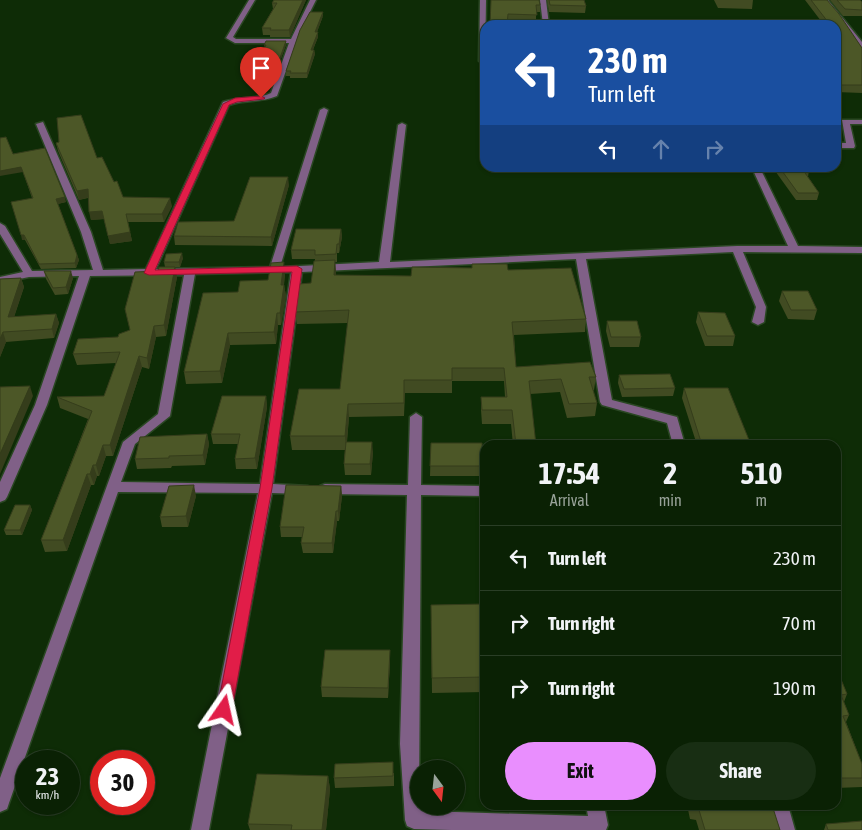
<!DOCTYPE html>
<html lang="en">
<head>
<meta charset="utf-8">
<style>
	body { margin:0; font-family:"Asap Condensed",sans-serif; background:#182e13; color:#f1f3f6; height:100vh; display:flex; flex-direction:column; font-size:19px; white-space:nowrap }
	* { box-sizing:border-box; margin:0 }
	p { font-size:16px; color:#99a39a }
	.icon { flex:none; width:28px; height:28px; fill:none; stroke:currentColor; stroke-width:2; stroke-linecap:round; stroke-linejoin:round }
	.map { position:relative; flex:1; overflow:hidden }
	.side { position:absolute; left:480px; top:440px; width:361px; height:370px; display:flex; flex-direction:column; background:#0a2104; border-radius:15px; box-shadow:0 1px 4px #0004,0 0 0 1px #2a3e26 }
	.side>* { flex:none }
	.hud { position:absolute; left:480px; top:20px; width:361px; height:152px; border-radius:15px; box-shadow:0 1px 4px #0004,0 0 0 1px #2a3e26; background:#1a4fa0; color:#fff; overflow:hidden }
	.needle { width:32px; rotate:165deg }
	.tools { position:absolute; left:410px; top:760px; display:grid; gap:10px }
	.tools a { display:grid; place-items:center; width:55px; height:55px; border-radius:50%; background:#0a2104; box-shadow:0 1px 4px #0004,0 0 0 1px #2a3e26; font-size:25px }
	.speed { position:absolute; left:15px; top:750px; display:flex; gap:10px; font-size:25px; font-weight:700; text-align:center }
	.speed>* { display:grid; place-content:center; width:65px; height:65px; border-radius:50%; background:#0a2104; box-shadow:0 1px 4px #0004,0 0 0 1px #2a3e26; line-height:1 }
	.speed small { font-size:12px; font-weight:400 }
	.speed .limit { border:8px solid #d22; background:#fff; color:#111 }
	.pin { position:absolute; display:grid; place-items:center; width:42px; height:42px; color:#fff; margin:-51px -21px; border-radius:50% 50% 50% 0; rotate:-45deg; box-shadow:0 0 5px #0007 }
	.pin .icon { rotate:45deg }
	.me { position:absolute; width:55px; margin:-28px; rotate:11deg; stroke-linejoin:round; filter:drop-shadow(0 0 4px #0008) }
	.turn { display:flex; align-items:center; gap:18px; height:105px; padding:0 25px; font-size:22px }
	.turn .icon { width:65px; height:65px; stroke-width:2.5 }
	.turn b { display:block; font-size:35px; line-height:42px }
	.lanes { display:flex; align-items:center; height:48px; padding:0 25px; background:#0003; justify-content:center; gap:25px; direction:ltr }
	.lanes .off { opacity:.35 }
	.eta { display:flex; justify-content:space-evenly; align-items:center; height:85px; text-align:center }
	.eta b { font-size:30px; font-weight:700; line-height:35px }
	.primary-button { display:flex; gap:10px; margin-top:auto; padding:10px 25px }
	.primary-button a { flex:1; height:58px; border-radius:30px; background:#e98efe; color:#111; font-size:20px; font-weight:700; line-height:58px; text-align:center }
	.primary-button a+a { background:#182e13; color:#f1f3f6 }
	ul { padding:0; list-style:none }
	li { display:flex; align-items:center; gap:15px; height:65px; padding:0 25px; border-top:1px solid #2a3e26 }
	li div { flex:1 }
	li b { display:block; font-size:19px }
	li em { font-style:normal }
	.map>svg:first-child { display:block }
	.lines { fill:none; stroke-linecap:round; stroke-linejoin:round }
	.minor-casing { stroke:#2a4723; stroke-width:3 }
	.minor { fill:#806087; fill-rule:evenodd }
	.wall { fill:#414b22 }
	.shaded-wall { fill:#353d1b }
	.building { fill:#4c5727; stroke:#353d1b }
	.route { fill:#e11d48; stroke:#92132f }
</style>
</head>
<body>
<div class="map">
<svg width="862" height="830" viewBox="0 0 862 830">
	<rect width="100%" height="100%" fill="#0e2c06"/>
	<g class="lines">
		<defs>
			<path id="minor" d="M249,0H255L233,37L236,39H291L310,0H316L299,34L277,96C261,103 245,99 229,105L156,269L270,267L320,110L324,108L328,110L280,267L379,262L398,125L402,123L406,125L390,262L737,246H788L752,168H760L798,246L862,247V253L743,252L766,307L764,322L758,325L752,322L756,307L733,252L586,259L612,400L677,417L685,445H673L667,423L602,405L600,402L576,259L302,272L273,484L308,486L310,489L308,492L303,494L272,493L209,830H191L258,493L118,492L9,803L7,809L0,812V778L123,442L158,414L184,275L90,276L47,405L7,497L5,500L0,502V482L35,405L79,276L29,277L0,283V277L23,272L0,234V223L5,226L32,271L93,270L81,232L36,124L43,122L91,232L103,270L146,269L223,102C239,96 256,100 271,93L289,43H235L226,38ZM291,272L260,484L121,482L135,444L170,416L195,274Z
				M480,0H486L485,63H483L479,61Z
				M540,0H546L549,25H543Z
				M822,0H828L862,42V48Z
				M842,120H862V124H850L855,146L854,148H836V143H846Z
				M416,413L422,417L421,485L485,486V496L421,495L419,806H422L423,811L588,816L586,805H604L608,825L606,830H451L414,829L407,826L405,820L400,744L407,495L325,494L320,492L318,489L320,486L325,484L408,485L410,417Z
				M770,805H788L795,830H777Z"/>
		</defs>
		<use href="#minor" class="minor-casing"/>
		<use href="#minor" class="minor"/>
	</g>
	<path class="wall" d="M274,0H306L290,37H270V35H263L262,28L273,9L272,3Z
		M491,0L540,5V12H536V21H508Z
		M547,0H584L586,6L585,13L549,12Z
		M714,0H753L752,9L718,8Z
		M805,0H827L862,48V93L836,92V25H816L817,21H821Z
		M830,0H860L862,2V16H843Z
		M323,16L317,32L318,37L313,50H314L315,54L307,78H290V76H286V71Z
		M264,45H286L275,75H255L254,71L265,48Z
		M56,143L97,158L114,182L123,197L172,206L164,222H128L132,241L110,244L104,219L91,220L88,198L79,200L58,151Z
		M13,154L66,202L58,204L79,260L76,268L41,269L25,240H22L32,198L23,172Z
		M773,168H808L809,170L808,177L819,193L817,200H796Z
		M289,185L272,246L175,245L174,236L234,221Z
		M341,229L342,237L339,253H337V262H335L336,275L411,276L508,270L586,319L585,332L514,335L516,367L596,377L594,390H593L597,403L595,416L567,418L560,392L530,394L536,445H513L511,424H482L481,410V397H505L504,381H452V393H405L404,416L349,417L347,442L373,452L371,475H345L344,464L345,450H292L290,436L340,389L348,323L297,324L295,312L311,283L315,261V259H292L291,250Z
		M183,258L180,267H175L177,277L166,336L156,337L149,369L142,367L113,456H106L99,476H97L94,485H91L67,551L45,552L41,540L88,419L60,408L57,397L104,396L116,363L77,365L73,354L118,337L130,330L158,271L165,267L164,262Z
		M44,271L73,278L68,294L55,295L46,279Z
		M285,274L284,285L286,296L281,325H278L276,344L230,345L222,383L186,384L184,372L238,292Z
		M21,278L24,287L14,317L56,314L59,323L54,338L6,342L0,357V279Z
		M782,291L817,310L814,320L788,319L779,301Z
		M698,312L735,336L733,346H705L696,322Z
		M607,321L641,337L639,347H610L606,331Z
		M619,375L675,388L673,396L622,397L618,383Z
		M684,388L751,445H697L682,398Z
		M266,396L267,407L257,469H236L235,459L238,444H213L211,434Z
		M207,434L209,444L205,465L172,466L171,468L137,469L135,459Z
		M431,443L483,466V476H430Z
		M341,486L342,496L339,521H337L333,553H303L301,543L302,537H281L280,527Z
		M196,496L188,527H162L160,517Z
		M30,505L32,510L22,535H6L4,530Z
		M485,604V692L432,693L431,621Z
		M390,661L388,698L322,697L321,687Z
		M836,667L847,694L844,702L849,715L846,722L862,764V787L836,788Z
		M394,773V786L335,788L334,778Z
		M328,776L330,789L326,830H250L248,824Z
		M687,805H775L773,809L780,830H699L696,820L690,819Z
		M826,824L862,830H824Z"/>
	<path class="shaded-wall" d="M303,0H306L290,37L289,30Z
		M323,12V16L315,37V32Z
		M318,32V37L311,54V50Z
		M286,41V45L275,75V72Z
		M314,50L315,54L307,78V73Z
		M21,167L23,172L0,176V171Z
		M288,177L289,185L272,246L271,237Z
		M88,189L90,197L79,200L77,191Z
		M65,197L66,202L57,204L56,199Z
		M170,198L172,206L164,222L162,214Z
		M102,211L104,219L91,220L89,212Z
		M341,229L342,237L339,253V244Z
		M130,232L132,241L110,244L108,236Z
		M21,235H24L25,240H22Z
		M182,253L183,258L180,267L179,262Z
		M77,255L79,260L76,268L75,263Z
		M335,260L336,272L335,288L334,275Z
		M284,262L285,274L283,290L284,285L286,296L281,325L280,313L281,285Z
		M175,267L177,277L166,336L164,325Z
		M71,271L73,278L68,294L66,287Z
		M21,278L24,287L11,326L8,317Z
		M277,313L278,325L276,344L274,332Z
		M56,314L59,323L54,338L52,329Z
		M154,326L156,337L149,369L147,358Z
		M3,332L6,342L0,357V339Z
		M228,333L230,345L222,383L220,371Z
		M139,356L142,367L113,456L110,445Z
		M30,386L33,396L0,474V454Z
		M266,396L267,407L257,469L255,458Z
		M348,404L349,417L346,450L345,436Z
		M207,434L209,444L205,465L203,455Z
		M372,442L373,452L371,475L370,464Z
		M103,445L106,456L99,476L96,465Z
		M93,465L97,476L94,485L90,474Z
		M87,474L91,485L67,551L63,540Z
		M194,485L196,496L188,527L186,516Z
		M341,486L342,496L339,521L338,511Z
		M30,505L32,510L22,535L20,530Z
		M336,511L337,521L333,553L332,543Z
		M390,650V661L388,698V688Z
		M328,776L330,789L326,830H322Z"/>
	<path class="building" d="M274,0H303L289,30H270L271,28H262L277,3H272Z
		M491,0H539L540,5H536L537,15L508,14L507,25H490Z
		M549,0H584L586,6L550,5Z
		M811,0H827L839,14L862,48V85H836V25H819L817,21L828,22Z
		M837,0H860L862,2V10L845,9Z
		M310,12H323L315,32H318L311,50H314L307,73H290L291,71H286L300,30Z
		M266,41H286L275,72L254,71L266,45H264Z
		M81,115L97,158L102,157L114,182L117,181L123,197L170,198L162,214H126L130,232L108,236L102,211L89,212L88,189L77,191L56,143L59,142L57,118Z
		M6,137L13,154L45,148L65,197L56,199L77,255L75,263L39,264L24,235H21L11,202L33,198L21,167L0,171V138Z
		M780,168H808L809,170H803L819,193H798Z
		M250,177H288L271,237L174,236L178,222L234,221Z
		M296,229H341L339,244H337L336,254L315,255V250H291Z
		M182,253L179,262H164L166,254Z
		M335,260L334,275L411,276L412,267L472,268V264H507L508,270L571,268L586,319L512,322L516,367L590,362L596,377H589L597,403L569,404L561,379L529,381L536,445H516L512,410H482L481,397H507L504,368H452V380H404V403L348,404L345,436H290L299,389H340L349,310L295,312L299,284L311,283L314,261Z
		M284,262L281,285H284L280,313H277L274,332L228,333L220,371L184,372L203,293L238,292L240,281L268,280L271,263Z
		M159,267H175L164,325L154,326L147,358L139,356L110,445H103L96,465H93L90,474H87L63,540H41L92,411L57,397L104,396L120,352L73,354L78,339L118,337L119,334L130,330L125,309L135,272L158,271Z
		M44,271H71L66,287L53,288Z
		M21,278L8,317L56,314L52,329L3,332L0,339V279Z
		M782,291H808L817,310H791Z
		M698,312L725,313L735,336H707Z
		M607,321H637L641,337H611Z
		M670,374L675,388L624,389L619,375Z
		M30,386L0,454V387Z
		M684,388H728L751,445H702Z
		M222,396H266L255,458L235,459L240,434H211Z
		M207,434L203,455L169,456V458L135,459L140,437Z
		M346,442H372L370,464H344Z
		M431,443H482L483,466H430Z
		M194,485L186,516L160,517L169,486Z
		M286,485L341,486L338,511H336L332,543H301L304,527H280Z
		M15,505H30L20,530H4Z
		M485,604V677L432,678L431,605Z
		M325,650H390L388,688L321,687Z
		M836,667L847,694L841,695L849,715L843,716L862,764V778H836Z
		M393,762V776L334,778L335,764Z
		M257,774L328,776L322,830H291L292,825L248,824Z
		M692,805H775H772L780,830H705L699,810L693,809Z
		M862,821V830H828L826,824Z"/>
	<path class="route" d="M261,96L265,98L264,99L237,102L229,105L155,270L297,266L302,269L272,488L232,710L230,715L224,717L219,715L217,710L260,488L292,272L149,275L144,273L223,104L235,98Z"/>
</svg>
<div class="tools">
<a><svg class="needle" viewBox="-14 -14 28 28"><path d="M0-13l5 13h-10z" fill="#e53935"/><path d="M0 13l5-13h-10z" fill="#99a39a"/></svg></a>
</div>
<div class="speed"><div>23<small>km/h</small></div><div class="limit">30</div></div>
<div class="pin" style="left:261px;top:98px;background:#d93025"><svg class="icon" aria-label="arrive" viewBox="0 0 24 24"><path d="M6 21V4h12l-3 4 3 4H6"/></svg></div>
<svg class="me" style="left:224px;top:710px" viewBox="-20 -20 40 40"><path d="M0-17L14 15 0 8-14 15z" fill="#e11d48" stroke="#fff" stroke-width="4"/></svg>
<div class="hud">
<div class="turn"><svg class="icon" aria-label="left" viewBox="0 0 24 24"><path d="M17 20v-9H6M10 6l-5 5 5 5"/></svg><div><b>230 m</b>Turn left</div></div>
<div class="lanes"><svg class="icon" aria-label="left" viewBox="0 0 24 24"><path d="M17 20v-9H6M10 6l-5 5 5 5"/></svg><svg class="icon off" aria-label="ahead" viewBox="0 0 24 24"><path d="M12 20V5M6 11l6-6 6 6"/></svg><svg class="icon off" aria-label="right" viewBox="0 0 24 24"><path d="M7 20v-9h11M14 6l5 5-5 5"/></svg></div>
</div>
<section class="side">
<div class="eta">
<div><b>17:54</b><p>Arrival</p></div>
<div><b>2</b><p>min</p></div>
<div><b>510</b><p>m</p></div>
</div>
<ul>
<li><svg class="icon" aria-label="left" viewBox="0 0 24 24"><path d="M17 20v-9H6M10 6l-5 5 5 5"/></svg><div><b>Turn left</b></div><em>230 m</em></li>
<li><svg class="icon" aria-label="right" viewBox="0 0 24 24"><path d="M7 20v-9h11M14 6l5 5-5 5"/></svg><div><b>Turn right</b></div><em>70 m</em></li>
<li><svg class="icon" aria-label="right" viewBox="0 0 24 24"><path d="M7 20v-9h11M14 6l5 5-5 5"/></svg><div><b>Turn right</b></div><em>190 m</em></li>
</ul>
<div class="primary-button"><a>Exit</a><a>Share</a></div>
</section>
</div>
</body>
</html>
